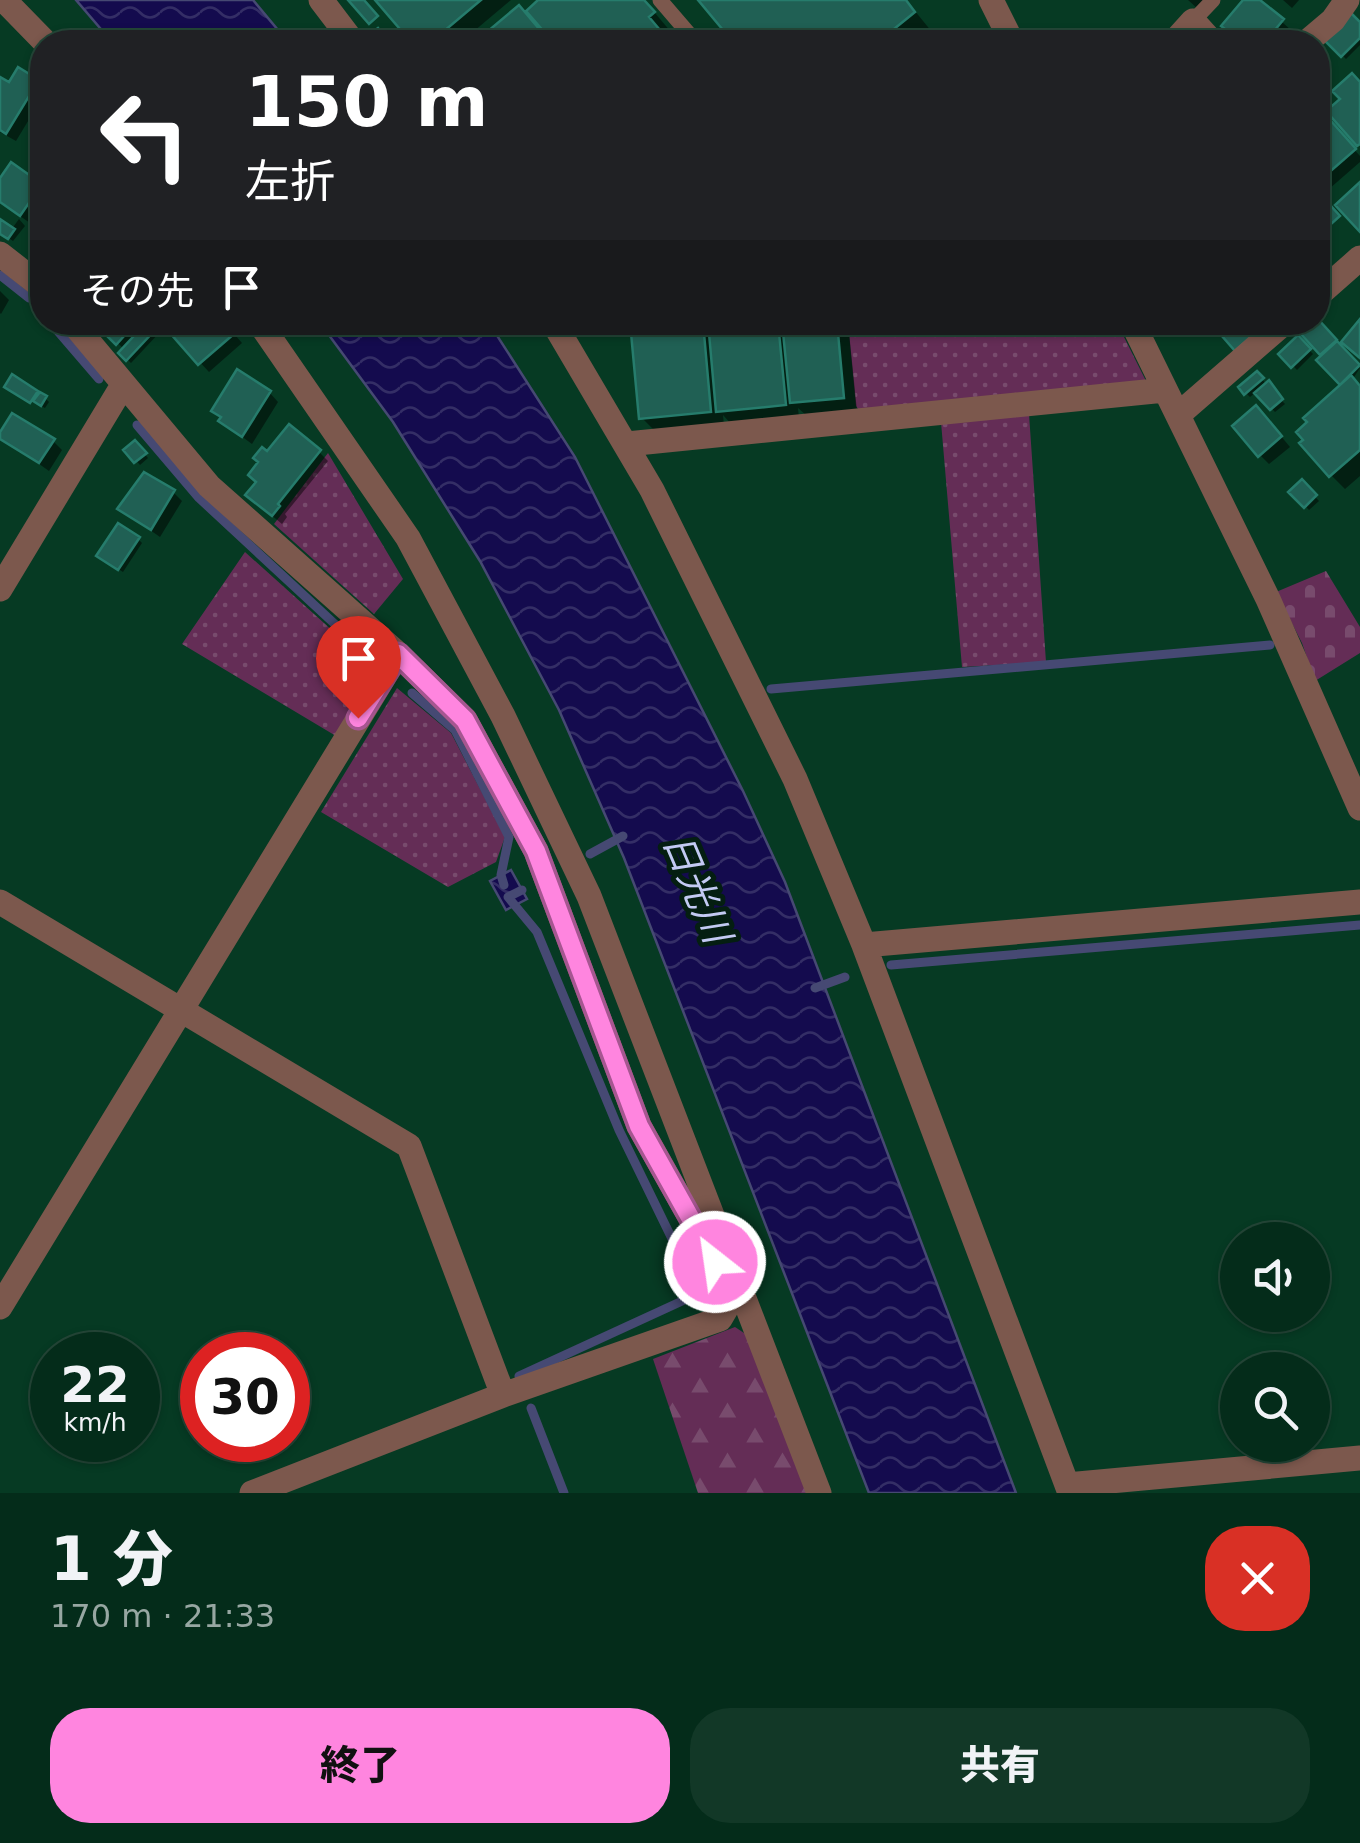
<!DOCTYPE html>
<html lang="ja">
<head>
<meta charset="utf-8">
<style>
	body { margin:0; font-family:"DejaVu Sans","Noto Sans JP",sans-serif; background:#123827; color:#f1f3f6; height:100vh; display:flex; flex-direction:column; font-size:38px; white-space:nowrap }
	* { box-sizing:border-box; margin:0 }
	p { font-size:32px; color:#97a7a2 }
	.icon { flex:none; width:55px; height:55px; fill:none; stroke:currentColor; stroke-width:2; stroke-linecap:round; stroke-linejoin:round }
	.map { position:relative; height:1493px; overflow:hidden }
	.sheet { display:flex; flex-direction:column; background:#042c1a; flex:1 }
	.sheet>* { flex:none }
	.top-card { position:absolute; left:30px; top:30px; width:1300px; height:305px; border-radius:40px; box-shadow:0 2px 8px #0004,0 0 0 2px #254839; background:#202124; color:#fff; overflow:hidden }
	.tools { position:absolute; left:1220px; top:1222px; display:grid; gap:20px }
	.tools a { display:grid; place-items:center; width:110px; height:110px; border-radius:50%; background:#042c1a; box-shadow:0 2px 8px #0004,0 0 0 2px #254839; font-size:50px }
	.speed { position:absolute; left:30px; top:1332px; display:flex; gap:20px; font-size:50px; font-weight:700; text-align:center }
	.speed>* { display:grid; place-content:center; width:130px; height:130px; border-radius:50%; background:#042c1a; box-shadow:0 2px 8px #0004,0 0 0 2px #254839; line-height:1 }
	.speed small { font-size:25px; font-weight:400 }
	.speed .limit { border:15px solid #d22; background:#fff; color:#111 }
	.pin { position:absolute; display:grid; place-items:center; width:85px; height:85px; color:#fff; margin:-102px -42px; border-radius:50% 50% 50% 0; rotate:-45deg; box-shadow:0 0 10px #0007 }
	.pin .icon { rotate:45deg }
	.me { position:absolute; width:110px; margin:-55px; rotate:330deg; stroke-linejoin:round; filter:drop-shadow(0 0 8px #0008) }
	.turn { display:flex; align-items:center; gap:35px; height:210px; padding:0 50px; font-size:45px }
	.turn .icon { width:130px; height:130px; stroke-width:2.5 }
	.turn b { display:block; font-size:70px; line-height:85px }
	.then { display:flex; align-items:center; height:95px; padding:0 50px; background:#0003; gap:20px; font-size:38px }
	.round { display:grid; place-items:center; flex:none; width:105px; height:105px; border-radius:40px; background:#123827 }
	.summary { display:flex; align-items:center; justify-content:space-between; height:170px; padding:0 50px }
	h1 { font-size:60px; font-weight:800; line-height:75px }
	.cta { display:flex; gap:20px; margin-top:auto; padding:20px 50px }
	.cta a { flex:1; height:115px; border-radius:40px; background:#ff85df; color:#111; font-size:40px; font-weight:800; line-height:115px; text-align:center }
	.cta a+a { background:#123827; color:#f1f3f6 }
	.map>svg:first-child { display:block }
	.green { fill:url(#green-dots) }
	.forest { fill:url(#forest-firs) }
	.cemetery { fill:url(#cemetery-stones) }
	.water { fill:url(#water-waves); stroke:#464973; stroke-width:2.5 }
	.shadow { fill:#0007 }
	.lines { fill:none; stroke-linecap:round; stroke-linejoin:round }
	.stream { stroke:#464973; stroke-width:9 }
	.building { fill:#206054; stroke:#267c6c; stroke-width:2.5 }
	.lane { stroke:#7c584d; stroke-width:15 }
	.street { stroke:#7c584d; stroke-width:25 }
	.route-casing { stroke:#a65691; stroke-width:25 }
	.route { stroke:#ff85df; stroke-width:18 }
	.labels { text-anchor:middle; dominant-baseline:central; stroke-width:10; stroke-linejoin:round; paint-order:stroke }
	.water-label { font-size:38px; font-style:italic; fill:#c3caf3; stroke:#041e11 }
</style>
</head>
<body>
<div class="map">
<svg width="1360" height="1493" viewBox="0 0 1360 1493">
	<defs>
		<pattern id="green-dots" width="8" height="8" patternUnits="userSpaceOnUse" patternTransform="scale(2.5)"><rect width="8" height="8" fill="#642d56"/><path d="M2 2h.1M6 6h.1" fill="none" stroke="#784b6d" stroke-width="1.8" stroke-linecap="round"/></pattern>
		<pattern id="forest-firs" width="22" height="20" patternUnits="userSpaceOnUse" patternTransform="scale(2.5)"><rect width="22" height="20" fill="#642d56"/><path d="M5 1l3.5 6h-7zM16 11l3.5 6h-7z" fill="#784b6d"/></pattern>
		<pattern id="cemetery-stones" width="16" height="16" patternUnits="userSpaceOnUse" patternTransform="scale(2.5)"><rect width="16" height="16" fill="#642d56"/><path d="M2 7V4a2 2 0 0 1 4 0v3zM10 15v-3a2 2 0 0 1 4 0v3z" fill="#784b6d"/></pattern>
		<pattern id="water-waves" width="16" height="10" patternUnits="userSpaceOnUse" patternTransform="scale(2.5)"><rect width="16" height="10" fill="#140b4e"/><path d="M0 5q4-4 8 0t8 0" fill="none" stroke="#342e66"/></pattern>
	</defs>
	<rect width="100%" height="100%" fill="#063a23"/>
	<path class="green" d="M848,323H1117L1148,385L864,417L856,406Z
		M1029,414L1046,662L962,667L941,422Z
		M328,453L403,579L374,614L274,524Z
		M245,552L374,668L336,736L182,644Z
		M397,688L451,733L505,837L496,862L448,887L321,812Z"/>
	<path class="forest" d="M735,1327L753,1339L813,1493H698L653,1359Z"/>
	<path class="cemetery" d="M1326,571L1360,627V653L1315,681L1302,643L1276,592Z"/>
	<path class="water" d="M76,0H253L288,42H112Z
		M320,323H489L575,457L743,791L785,882L1016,1493H869L624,858L559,710L480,561L393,422Z
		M511,870L527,899L506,910L490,881Z"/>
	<path class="shadow" d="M378,0H511L461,42H414Z
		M542,0H644L671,32L666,37L670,42H556L530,11Z
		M701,0H906L932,32L919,42H736Z
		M1188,0H1206L1198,9Z
		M1246,0H1257L1291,30L1281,42H1235L1225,32Z
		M1283,0H1299L1292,8Z
		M1360,26V45L1346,59L1327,40Z
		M0,80L9,85L38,82L42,87V98L16,141L0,132Z
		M1323,115L1360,156V162L1329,189L1318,178V121Z
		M12,166L42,188V205L30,223L0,202V182Z
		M19,219L25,226L13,241L0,232V222L11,230Z
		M0,291L9,300L1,314L0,313Z
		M96,322H126L138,335L147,326L144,322H155L153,325L160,332L131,363L121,353L125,350Z
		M224,322L242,343L209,372L173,333Z
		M633,322H848L857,411L807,416L798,408L799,418L732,425L723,415L724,426L656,432L642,418Z
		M1320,325L1360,368L1352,380L1360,388V476L1345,489L1331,475L1344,385L1320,360L1325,356L1303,333Z
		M1298,338L1313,354L1297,370L1282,354Z
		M1257,374L1285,404L1275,412L1256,392L1250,397L1241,388Z
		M13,377L45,398L49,402L45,408L11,390Z
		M269,392L278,402L252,444L221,421Z
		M1265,417L1290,447L1269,464L1260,455Z
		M0,436L53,441L62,450L49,471Z
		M135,443L148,458L140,465L127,450Z
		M319,452L328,461L285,514L287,517L282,524L258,504V482L267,455Z
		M1302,483L1319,501L1309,510L1292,492Z
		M173,492L182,501L160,537L120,509Z
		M138,539L142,543L123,572L103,559Z"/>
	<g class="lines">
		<path class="stream" d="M0,275L29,298
			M39,309L42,313
			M50,322L99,379
			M137,425L199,498L365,652
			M771,689L1270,645
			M412,693L455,730L509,837L501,875L504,885
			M590,854L623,836
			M891,965L1360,925
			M815,988L845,977
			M519,1376L693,1296L695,1286L619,1130L537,932L508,897L522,890
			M531,1408L564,1493"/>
	</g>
	<path class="building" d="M348,0H364L378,16L369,24Z
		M375,0H481L431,42H411Z
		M538,0H644L655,12L649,17L670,42H553L526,11Z
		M698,0H906L915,12L878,42H733Z
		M1243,0H1260L1284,19L1265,42H1234L1221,32L1225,29L1221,26Z
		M519,5L550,42H475Z
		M1351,13L1360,22V38L1341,57L1324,40Z
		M378,28L389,42H375L369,35Z
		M18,67L39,80L6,134L0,130V77L9,82Z
		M1352,73L1360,82V144L1357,146L1326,111L1340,99L1332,91Z
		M1323,112L1356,149L1318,182V117Z
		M11,162L42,184L20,216L0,202V178Z
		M1360,182V232L1335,205Z
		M1322,196L1340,216L1331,224L1318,210V200Z
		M0,219L15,229L8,239L0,234Z
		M1318,319L1337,340L1320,355L1300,333L1311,322H1318Z
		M1360,319V358L1341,342Z
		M93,322H129L133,326L116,345Z
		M147,322L158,327L126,361L118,353Z
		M181,322H226L235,333L198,365L170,333Z
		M630,322H703L711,412L639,419Z
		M708,322H778L786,405L716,412Z
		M782,322H837L844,398L790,403Z
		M1221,322H1247L1256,332L1235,351L1215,328Z
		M1298,335L1311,349L1291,368L1278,354Z
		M1337,341L1360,365L1340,385L1316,360Z
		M237,369L271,391L242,437L218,421L221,417L211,411Z
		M1257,371L1264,378L1244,395L1238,387Z
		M12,374L38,391L30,403L4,387Z
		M1351,375L1360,386V450L1329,477L1299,443L1303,440L1296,432L1307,422L1303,418Z
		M1269,380L1283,399L1270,410L1254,393Z
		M40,392L47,396L41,406L33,401Z
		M1256,405L1282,436L1258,457L1232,426Z
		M12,413L55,439L39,463L0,439V432Z
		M289,424L321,450L278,504L280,506L272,516L245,495L256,482L248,475L258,462L253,458L262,447L267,451Z
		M135,440L147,453L134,463L123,450Z
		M144,472L175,490L151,530L117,509Z
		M1302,479L1317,495L1304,508L1288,492Z
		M118,523L140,537L118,570L96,556Z"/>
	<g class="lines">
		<path class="lane" d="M660,0L696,42
			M1193,21L1213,0"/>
		<path class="street" d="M4,0L45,42
			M321,0L353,42
			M991,0L1012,42
			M1174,42L1193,21L1212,42
			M1307,42L1333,20L1347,0
			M0,254L42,287
			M1318,295L1360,258
			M72,322L209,486L398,654L465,720L536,851L639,1126L734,1295L720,1319L503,1395L252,1493
			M259,322L408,538L503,716L589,896L819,1493
			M553,322L652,490L795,779L864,945L1070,1493
			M1132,322L1268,599L1360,808
			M1178,415L1285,322
			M627,444L1165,390
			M0,589L123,385
			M0,902L409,1146L503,1395
			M864,945L1360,902
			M0,1307L398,654
			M1067,1485L1360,1458"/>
	</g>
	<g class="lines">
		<defs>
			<path id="route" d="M358,718L398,654L465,720L536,851L639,1126L715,1262"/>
		</defs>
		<use href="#route" class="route-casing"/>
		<use href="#route" class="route"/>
	</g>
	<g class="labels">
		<g class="water-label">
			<text transform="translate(697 888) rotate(67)">日光川</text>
		</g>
	</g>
</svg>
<div class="tools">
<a><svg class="icon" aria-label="sound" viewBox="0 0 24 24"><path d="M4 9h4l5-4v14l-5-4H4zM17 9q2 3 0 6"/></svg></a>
<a><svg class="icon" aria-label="search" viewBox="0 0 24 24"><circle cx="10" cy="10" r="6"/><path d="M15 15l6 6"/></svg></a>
</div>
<div class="speed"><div>22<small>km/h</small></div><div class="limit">30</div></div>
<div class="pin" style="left:358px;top:718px;background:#d93025"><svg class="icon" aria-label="arrive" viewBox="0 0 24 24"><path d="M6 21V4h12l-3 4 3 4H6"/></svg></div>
<svg class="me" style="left:715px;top:1262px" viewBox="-20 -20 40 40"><circle r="17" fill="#ff85df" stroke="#fff" stroke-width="3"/><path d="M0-11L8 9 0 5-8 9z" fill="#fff"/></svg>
<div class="top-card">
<div class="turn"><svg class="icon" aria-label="left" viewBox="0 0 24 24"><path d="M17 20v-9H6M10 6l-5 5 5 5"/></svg><div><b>150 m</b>左折</div></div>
<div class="then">その先<svg class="icon" aria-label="arrive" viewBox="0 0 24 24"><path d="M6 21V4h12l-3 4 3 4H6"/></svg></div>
</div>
</div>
<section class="sheet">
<div class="summary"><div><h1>1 分</h1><p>170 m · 21:33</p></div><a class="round" style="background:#d93025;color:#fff"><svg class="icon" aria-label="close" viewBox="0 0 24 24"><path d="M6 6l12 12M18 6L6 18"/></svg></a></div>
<div class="cta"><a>終了</a><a>共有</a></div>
</section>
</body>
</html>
